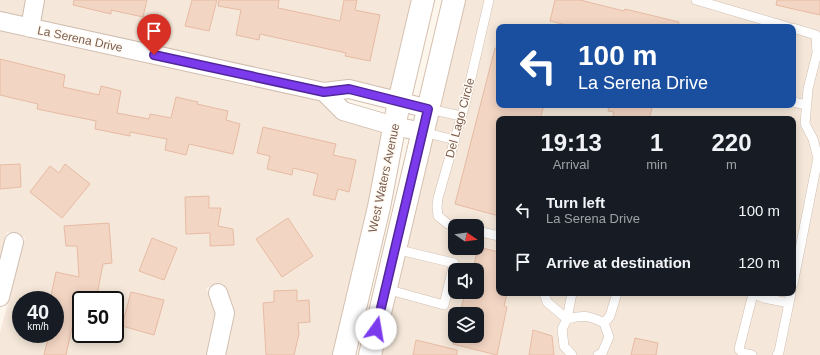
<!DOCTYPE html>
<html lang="en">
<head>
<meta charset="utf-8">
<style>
	body { margin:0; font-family:Helvetica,sans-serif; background:#20242c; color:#f1f3f6; height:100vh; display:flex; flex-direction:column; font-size:15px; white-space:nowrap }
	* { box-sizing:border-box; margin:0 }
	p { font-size:13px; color:#9ea1a6 }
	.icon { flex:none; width:22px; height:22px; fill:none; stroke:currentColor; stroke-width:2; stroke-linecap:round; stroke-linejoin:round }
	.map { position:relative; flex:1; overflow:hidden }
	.side { position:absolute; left:496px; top:116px; width:300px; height:180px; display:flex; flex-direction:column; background:#171b24; border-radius:8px; box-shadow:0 2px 10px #0003 }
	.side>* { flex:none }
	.top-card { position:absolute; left:496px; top:24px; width:300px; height:84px; border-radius:8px; box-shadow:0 2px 10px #0003; background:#1a4fa0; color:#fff; overflow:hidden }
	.needle { width:26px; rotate:103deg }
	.buttons { position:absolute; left:448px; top:219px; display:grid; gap:8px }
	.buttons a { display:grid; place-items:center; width:36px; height:36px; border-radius:8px; background:#171b24; box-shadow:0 2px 10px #0003; font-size:20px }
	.speed { position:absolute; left:12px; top:291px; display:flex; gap:8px; font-size:20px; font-weight:700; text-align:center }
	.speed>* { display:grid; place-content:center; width:52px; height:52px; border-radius:50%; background:#171b24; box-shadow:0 2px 10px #0003; line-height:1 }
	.speed small { font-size:10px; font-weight:400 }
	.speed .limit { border:2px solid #111; border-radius:6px; background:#fff; color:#111 }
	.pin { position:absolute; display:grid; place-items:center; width:34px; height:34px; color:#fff; margin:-41px -17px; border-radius:50% 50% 50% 0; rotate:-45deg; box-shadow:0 0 4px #0007 }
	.pin .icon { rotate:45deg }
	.me { position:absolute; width:44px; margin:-22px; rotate:13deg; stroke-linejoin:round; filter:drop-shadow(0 0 3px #0008) }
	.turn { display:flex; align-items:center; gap:14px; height:84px; padding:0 16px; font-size:18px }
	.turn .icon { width:52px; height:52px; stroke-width:2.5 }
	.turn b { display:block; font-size:28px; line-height:34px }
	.eta { display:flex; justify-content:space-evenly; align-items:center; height:68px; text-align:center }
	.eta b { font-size:24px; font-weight:700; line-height:28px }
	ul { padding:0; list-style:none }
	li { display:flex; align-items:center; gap:12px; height:52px; padding:0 16px }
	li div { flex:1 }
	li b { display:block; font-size:15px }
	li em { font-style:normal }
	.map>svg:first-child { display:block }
	.residential { fill:#f5e8da; fill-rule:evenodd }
	.building { fill:#f3d5c3; stroke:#e6bba3 }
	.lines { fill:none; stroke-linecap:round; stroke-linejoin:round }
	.lane-casing { stroke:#d1beb0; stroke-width:10 }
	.street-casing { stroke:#d1beb0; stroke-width:20 }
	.secondary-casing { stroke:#d6c0b0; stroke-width:24 }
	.lane { stroke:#fff; stroke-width:9 }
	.street { stroke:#fff; stroke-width:18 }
	.secondary { stroke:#fff; stroke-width:22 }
	.route-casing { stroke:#51269a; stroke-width:10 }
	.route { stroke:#7c3aed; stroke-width:7 }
	.labels { text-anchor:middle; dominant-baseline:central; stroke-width:3; stroke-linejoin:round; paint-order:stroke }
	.street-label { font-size:12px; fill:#7a5c4d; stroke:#fffaf3 }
</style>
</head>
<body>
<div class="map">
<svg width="820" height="355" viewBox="0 0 820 355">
	<rect width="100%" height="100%" fill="#fdf6ec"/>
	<path class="residential" d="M0,0H26L23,18L0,13Z
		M44,0H414L392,92L327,84L325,81L321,83L40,22Z
		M463,0H820V355H380ZM499,27H793V105H499ZM499,119H793V293H499ZM455,226H477V248H455ZM455,270H477V292H455ZM455,314H477V336H455Z
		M0,29L317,99V101H321L384,131L370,205L335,355H225L234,315V311L223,283L206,288L216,313L207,355H0V333L25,237L7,232L0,261ZM21,300H55V334H21ZM81,300H115V334H81Z"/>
	<path class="building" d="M74,0H147L143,17L111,10V14L73,5Z
		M192,0H217L209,31L185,26Z
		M219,0H279L278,8L340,21L344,0H357L355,10L380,15L370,61L345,56L346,53L260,34L259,40L236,35L241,10L218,6Z
		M555,0H580L624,11L625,9L679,22L678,27H575L550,21Z
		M777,0H820V15L776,5Z
		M495,48L499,49V105H544L540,119H499V216L455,204Z
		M0,59L65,75L63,87L99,95L101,86L121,91L117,113L149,119L150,114L171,118L176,97L198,102L197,104L228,111L226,120L240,124L233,154L189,144L186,155L165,150L167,139L130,132V136L95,129L96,121L37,109L38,104L0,95Z
		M609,105H653L649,119L637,117V119H612L614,112L608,111Z
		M263,127L336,144L333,155L356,160L349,192L338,189L335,200L313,195L318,174L293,168L292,175L267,169L270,156L257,153Z
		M20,164L21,187L0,189V165Z
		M65,164L90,184L62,218L30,192L50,166L59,173Z
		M209,196V208H221L218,226L233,229L234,245L210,246V233L186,234L185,197Z
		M288,218L313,256L282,277L256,239Z
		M109,223L112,263L103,264L96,300H81V320L74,319L66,355H44L49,334H55V300H50L56,272L79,277L77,246H66L64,226Z
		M152,238L177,248L164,280L139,271Z
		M478,247L499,252V293H507L504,306L507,307L497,355L453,344L455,334V336H477V314H460L465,292H477V270H473Z
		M297,290V301L309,300L310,322L298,323L299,334L294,355H266L263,303L274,302V291Z
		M131,292L164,300L154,335L122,326Z
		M533,330L552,336L554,355H529Z
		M635,338L658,343L656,355H631Z
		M416,340L457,350V355H413Z"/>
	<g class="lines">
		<defs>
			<path id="lane" d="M696,0L788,27
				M793,28L816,35L817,53L808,89L805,124L813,139L818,158L793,284
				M793,102L807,105
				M429,109L461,116
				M423,132L455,140
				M455,226L448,224L438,216L437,207L438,198L465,104L489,0
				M477,231L499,236
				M386,289L444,305L454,263L395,249
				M544,293L547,302L567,319
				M572,293L567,319L562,329L564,346L572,355
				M752,293L764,298L789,303L791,293
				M567,319C582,315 589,315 604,323L609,337L602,353L598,355
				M604,323L610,316L617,293
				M752,355L742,353L739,349L753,294
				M777,355L779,352L789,303"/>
			<path id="street" d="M0,21L324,92L349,89L429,109
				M30,28L35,0
				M324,92L343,111L394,126L423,132
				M0,297L14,242
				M216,355L225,313L218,293"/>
			<path id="secondary" d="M344,355L379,207L399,102L423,0
				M370,355L454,0"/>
		</defs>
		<use href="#lane" class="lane-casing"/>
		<use href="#street" class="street-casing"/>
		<use href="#secondary" class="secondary-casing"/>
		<use href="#lane" class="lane"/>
		<use href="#street" class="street"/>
		<use href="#secondary" class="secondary"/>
	</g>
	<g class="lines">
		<defs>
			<path id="route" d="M154,55L324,92L349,89L428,109L376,329"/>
		</defs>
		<use href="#route" class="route-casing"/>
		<use href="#route" class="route"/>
	</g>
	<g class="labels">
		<g class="street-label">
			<text transform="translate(80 39) rotate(12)">La Serena Drive</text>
			<text transform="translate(460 118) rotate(-75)">Del Lago Circle</text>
			<text transform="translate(384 178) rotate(-78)">West Waters Avenue</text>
		</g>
	</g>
</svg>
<div class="buttons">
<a><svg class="needle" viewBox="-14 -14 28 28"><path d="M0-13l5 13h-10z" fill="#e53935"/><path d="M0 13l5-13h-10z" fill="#9ea1a6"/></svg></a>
<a><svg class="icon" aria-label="sound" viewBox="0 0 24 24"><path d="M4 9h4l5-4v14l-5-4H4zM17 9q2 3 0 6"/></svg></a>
<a><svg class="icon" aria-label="layers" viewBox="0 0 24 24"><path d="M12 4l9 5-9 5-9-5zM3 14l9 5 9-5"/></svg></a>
</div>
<div class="speed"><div>40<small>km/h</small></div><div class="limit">50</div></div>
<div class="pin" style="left:154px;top:55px;background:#d93025"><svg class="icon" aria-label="arrive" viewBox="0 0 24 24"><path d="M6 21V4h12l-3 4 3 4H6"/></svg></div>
<svg class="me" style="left:376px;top:329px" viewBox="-20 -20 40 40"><circle r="19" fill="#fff"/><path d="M0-13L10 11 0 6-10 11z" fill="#7c3aed"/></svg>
<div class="top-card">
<div class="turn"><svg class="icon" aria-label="left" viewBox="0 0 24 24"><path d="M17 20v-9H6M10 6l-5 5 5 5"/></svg><div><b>100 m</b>La Serena Drive</div></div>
</div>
<section class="side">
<div class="eta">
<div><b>19:13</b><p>Arrival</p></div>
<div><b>1</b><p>min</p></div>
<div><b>220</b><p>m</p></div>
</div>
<ul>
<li><svg class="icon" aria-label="left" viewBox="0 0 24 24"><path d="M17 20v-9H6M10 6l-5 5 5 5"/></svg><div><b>Turn left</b><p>La Serena Drive</p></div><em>100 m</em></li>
<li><svg class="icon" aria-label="arrive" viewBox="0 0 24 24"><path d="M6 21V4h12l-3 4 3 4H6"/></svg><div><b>Arrive at destination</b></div><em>120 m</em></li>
</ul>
</section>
</div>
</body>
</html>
